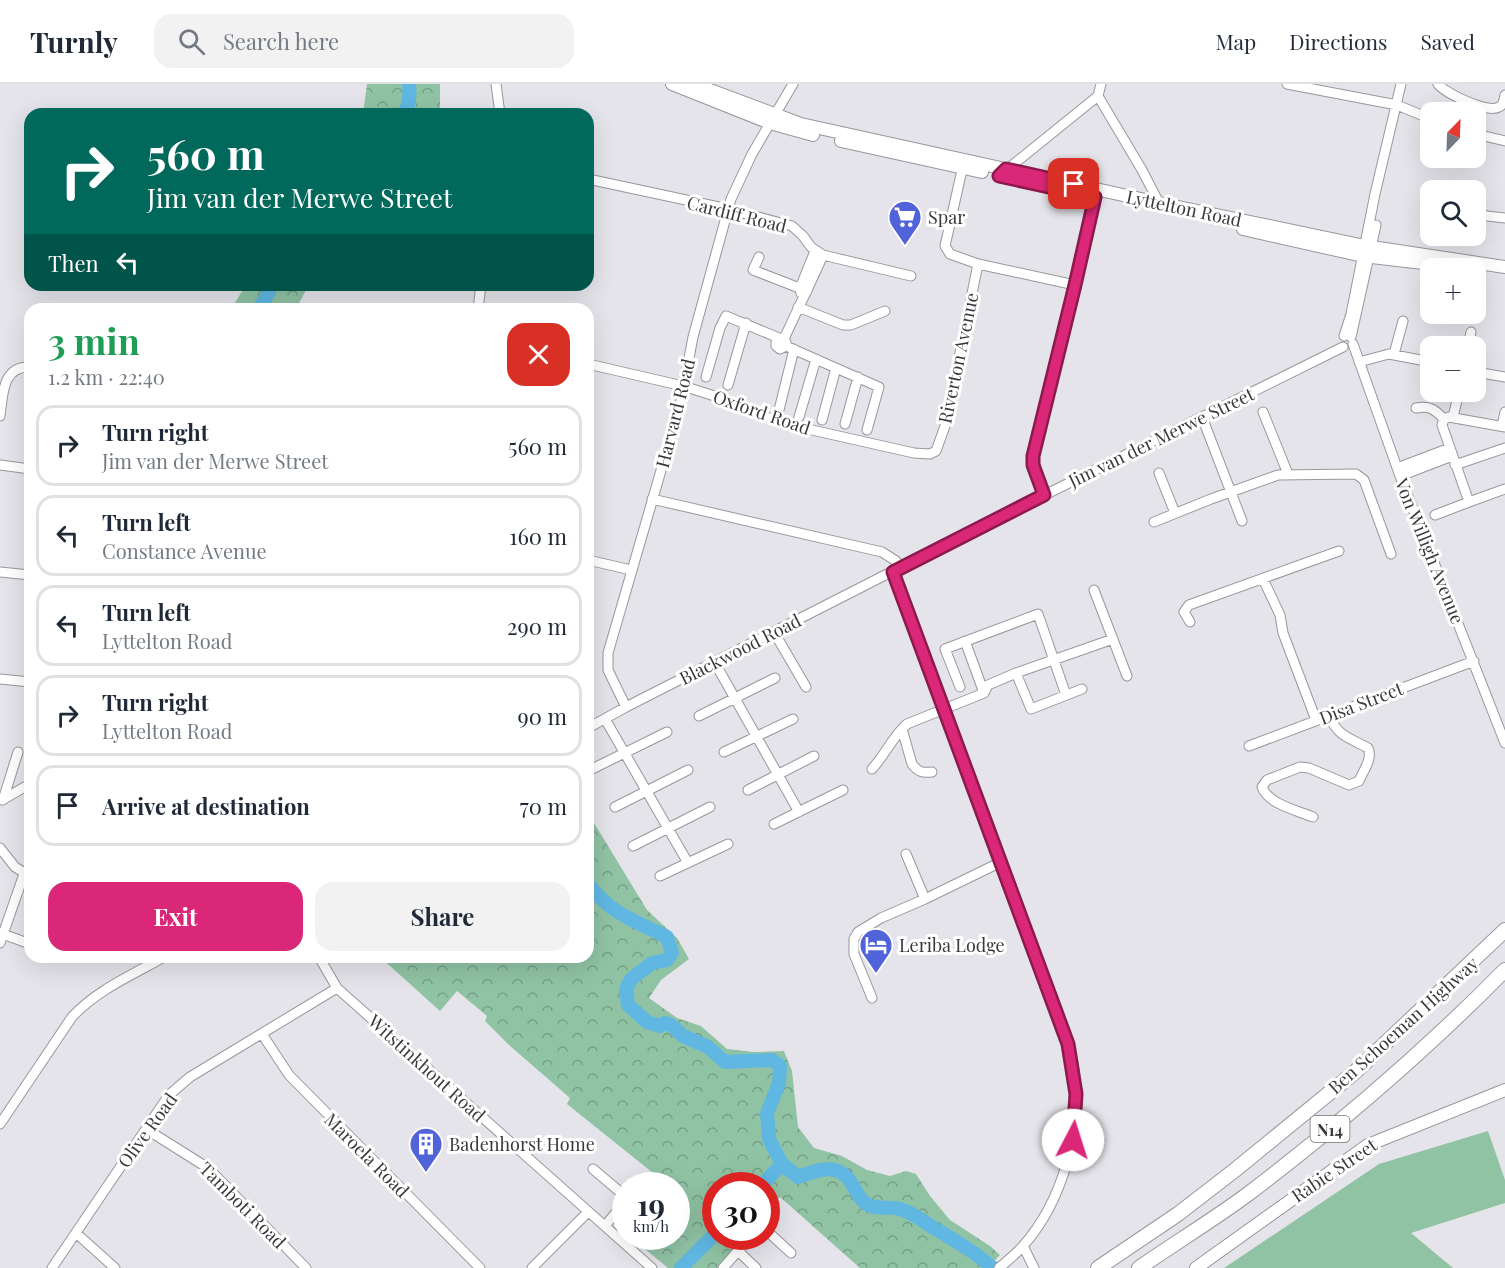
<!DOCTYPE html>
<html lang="en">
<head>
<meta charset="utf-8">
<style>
	body { margin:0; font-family:"Playfair Display",serif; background:#f2f2f3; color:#1f2937; height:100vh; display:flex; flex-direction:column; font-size:22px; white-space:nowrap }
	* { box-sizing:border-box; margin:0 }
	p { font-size:20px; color:#747a83 }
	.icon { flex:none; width:33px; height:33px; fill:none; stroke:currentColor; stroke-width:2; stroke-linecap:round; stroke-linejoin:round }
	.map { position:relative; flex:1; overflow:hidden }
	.panel { position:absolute; left:24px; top:219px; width:570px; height:660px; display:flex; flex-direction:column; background:#fff; border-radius:18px; box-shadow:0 6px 24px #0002 }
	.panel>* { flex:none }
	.hud { position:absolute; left:24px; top:24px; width:570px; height:183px; border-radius:18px; box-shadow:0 6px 24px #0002; background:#00695c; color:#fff; overflow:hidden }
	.needle { width:39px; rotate:23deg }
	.buttons { position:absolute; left:1420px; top:18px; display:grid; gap:12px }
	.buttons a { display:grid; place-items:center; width:66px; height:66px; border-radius:12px; background:#fff; box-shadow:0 6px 24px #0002; font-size:30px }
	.speed { position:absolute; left:612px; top:1088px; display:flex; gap:12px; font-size:30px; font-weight:700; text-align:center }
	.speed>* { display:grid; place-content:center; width:78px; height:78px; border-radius:50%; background:#fff; box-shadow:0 6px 24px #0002; line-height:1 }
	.speed small { font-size:15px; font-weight:400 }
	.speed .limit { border:9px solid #d22; background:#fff; color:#111 }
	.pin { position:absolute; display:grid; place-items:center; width:51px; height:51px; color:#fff; margin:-26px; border-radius:12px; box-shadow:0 3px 9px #0006 }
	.me { position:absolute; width:66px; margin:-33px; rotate:5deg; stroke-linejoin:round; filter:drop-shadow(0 0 4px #0008) }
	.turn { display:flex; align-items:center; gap:21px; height:126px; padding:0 24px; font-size:27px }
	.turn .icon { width:78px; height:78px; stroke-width:2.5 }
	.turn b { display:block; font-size:42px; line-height:51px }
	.then { display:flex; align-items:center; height:57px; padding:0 24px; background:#0003; gap:12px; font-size:22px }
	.round { display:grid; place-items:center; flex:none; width:63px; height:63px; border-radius:18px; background:#f2f2f3 }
	.head { display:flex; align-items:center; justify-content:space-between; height:102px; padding:0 24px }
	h1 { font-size:36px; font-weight:700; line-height:45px; color:#1e9e55 }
	.button { display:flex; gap:12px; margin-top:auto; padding:12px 24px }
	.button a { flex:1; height:69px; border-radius:18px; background:#db2777; color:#fff; font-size:24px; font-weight:700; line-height:69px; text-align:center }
	.button a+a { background:#f2f2f3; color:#1f2937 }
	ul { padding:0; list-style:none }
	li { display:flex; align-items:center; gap:18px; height:81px; margin:0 12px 9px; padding:0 12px; border:3px solid #e0e1e3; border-radius:18px }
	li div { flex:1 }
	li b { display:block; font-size:22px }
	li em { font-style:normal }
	header { display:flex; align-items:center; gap:36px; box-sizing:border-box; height:84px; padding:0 30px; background:#fff; border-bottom:2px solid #e0e1e3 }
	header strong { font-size:28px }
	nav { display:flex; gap:33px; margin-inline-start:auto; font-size:21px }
	.search { width:420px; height:54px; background:#f2f2f3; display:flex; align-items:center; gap:15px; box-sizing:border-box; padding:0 21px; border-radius:18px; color:#747a83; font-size:22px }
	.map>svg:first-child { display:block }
	.grass { fill:#90c3a4 }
	.park { fill:url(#park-crowns) }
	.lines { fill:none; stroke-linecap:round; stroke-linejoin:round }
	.river { stroke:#5fb7e2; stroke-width:14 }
	.minor-casing { stroke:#97979d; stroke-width:11 }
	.major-casing { stroke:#97979d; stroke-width:14 }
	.highway-casing { stroke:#97979d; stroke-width:16 }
	.minor { stroke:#fff; stroke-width:9 }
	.major { stroke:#fff; stroke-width:12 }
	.highway { stroke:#fff; stroke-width:14 }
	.route-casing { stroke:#8e194d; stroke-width:15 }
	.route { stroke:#db2777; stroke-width:10 }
	.labels { text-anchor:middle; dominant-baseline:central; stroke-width:6; stroke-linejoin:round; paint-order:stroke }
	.shield { fill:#fff; stroke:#747476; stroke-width:1.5 }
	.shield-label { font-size:16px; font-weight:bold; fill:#39383b }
	.street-label { font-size:18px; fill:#39383b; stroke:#fff }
	.poi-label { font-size:18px; fill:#39383b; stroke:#fff; text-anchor:start }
</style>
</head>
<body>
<header>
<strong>Turnly</strong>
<div class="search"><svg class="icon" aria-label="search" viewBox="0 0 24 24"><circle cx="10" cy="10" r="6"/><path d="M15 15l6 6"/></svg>Search here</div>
<nav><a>Map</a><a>Directions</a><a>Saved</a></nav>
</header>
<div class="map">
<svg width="1505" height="1184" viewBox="0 0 1505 1184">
	<defs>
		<pattern id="park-crowns" width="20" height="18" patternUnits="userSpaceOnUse" patternTransform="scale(1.5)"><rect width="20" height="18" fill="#90c3a4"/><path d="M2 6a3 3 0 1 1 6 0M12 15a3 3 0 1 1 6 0" fill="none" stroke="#779f87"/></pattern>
	</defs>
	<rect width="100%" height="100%" fill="#e5e4ea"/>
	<path class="grass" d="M1488,1047L1505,1096V1119L1411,1149L1453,1184H1224L1379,1080Z"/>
	<path class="park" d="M367,0H440V30H363Z
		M246,201H312L306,206L296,225H231Z
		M588,729L647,826L677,854L689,875L661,896L649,914L677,934L701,942L727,965L754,968L784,967L792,987L798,1043L814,1064L842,1072L867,1086L890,1092L906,1087L916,1090L930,1112L950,1136L990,1162L1000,1171L987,1184H860L780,1113L767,1128L766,1101H716V1152H745L717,1184H668L634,1156L638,1152H676V1101H668L567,1020L570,1014L509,961L485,937L487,932L457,907L440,927L380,873H588Z"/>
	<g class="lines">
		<path class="river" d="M403,30C410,22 410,11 409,0
			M259,225L269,208L270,201
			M588,800C611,830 635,837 667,853L672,869L667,876L652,879L631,895L626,905L628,921L647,938L660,942L665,939L671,941L683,952L708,963L725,978L772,976L780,982L779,999L767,1029L769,1055L782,1080L798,1093C810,1089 825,1082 838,1087C854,1093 855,1114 868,1121C877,1126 890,1122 900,1125C911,1128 922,1136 932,1143C953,1155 975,1168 993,1184
			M762,1101L782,1080
			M681,1184L716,1149"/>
		<defs>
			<path id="minor" d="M496,0L500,30
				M1287,0L1397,21L1431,35
				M1438,0C1445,9 1488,30 1499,23C1504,21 1504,15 1505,11
				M1098,12L1142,86L1159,119
				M1098,12L1101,0
				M1476,50L1505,57
				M964,77L945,162L950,170L978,180L1075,201
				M999,92L1098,12
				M588,95L728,125L792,142L803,152L811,163L823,171L911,192
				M1471,106L1472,104
				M1476,128L1487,132L1505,134
				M759,173L753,186L807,207
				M801,209L800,204L815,167
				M798,223L843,241H851L885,227
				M478,225L481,201
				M1344,252L1351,230L1375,110L1401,0
				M1351,253L1376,141
				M784,255L786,258V262L780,265L776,262V258L779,254L784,255C797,226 811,199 823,171
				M1353,260L1400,392L1505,659
				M786,262L879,303L867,346
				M1468,262L1471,248
				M1394,270L1403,237
				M1359,278L1389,270L1431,278
				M588,280L683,302L724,315L781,339L914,369L930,370L936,367L945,342L978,180
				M1476,288L1505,293
				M706,293L720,244L726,232L779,254
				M728,301L746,239
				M1416,324C1430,321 1435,326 1444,335
				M779,326L794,265
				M1263,328L1288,390
				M0,332C3,311 2,282 30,283
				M799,333L816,275
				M1202,333L1242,437
				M1453,333L1459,308
				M822,336L836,284
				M845,340L858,293
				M1502,342L1505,328
				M1505,343L1449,333L1444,335L1442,341L1469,418L1505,405
				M0,381L30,385
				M1455,381L1505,364
				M1397,384L1450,364
				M1159,389L1175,429
				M1400,392L1452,372
				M1044,411L1033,381V372L1097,105
				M652,415L882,468L896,477L901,484
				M1435,431L1469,418
				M1154,438L1211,415L1278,391L1356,390L1364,396L1391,470
				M588,476L631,486
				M0,488L30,491
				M893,488L1048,902C1057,929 1070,957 1074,985C1083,1044 1063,1117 1023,1162C1016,1170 1007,1177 999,1184
				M1263,495L1280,531L1283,549L1316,636
				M1094,506L1127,592
				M1190,538L1184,528L1189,521L1339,467
				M774,548L806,603
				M965,557L984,609
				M715,579L799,728
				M1016,589L1031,625L1082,605
				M0,595L30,598
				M960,603L945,565L1038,530L1066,611
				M626,623L608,586V569L680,321L693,253L731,115L752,70L793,0
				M699,632L775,594
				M605,635L688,779
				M588,644L626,623L954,456L1343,263
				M902,645L912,680C918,688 922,689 932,688
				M1249,662L1474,577
				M724,668L793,635
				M872,685C885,671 893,652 907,640L984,609L988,601L1016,589L1113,555
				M590,686L667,648
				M748,706L814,672
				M2,716L30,700
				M3,716L18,668
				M615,723L688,686
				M1313,733C1296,726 1268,720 1262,703L1267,696L1300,683L1309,684L1349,701L1359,697C1363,687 1373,675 1368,664C1348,653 1338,653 1329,631
				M774,740L843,706
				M633,762L710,723
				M0,764L15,783L28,791
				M906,770L925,815
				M660,792L728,760
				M0,849L30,860
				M0,859L24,790
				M319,873L337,904L652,1184
				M872,914L854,870V855L858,848L881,834L925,815L1001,778
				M262,950L289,991L480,1184
				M0,1040L72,933C97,906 132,891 164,873
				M146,1045L208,1084L306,1184
				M593,1085L626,1113
				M605,1142L626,1116
				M766,1146L791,1169
				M76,1149L115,1184
				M1023,1162L1034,1184
				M738,1167L756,1184
				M52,1184L169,1011L190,993L337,904
				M532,1184L588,1128
				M723,1184L751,1152"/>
			<path id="major" d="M672,0L770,39L813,51
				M694,0L801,40L1159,119L1365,162L1505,183
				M841,57L982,88
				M1243,145L1363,172L1466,184
				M1196,1184L1368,1061L1505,1006"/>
			<path id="highway" d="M1098,1184L1178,1130L1235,1086L1355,988L1505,846
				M1139,1184C1175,1159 1213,1136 1248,1110C1339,1041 1425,967 1505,886"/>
		</defs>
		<use href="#minor" class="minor-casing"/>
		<use href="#major" class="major-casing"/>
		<use href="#highway" class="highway-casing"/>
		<use href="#minor" class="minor"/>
		<use href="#major" class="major"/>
		<use href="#highway" class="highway"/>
	</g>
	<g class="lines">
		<defs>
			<path id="route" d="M1073,1056L1076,1010L1068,960L893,488L1044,411L1033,381V372L1075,201L1095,113L999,92L1006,85L1074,100"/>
		</defs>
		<use href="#route" class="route-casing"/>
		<use href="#route" class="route"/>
	</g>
	<defs>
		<symbol id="supermarket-pin" viewBox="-11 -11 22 30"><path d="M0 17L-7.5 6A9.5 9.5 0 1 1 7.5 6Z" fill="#5163d9" stroke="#fff"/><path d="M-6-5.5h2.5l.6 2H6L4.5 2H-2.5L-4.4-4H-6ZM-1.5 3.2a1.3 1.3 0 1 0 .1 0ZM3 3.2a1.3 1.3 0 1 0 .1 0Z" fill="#fff"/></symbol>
		<symbol id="hotel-pin" viewBox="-11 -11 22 30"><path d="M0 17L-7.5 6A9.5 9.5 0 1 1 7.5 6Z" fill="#5163d9" stroke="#fff"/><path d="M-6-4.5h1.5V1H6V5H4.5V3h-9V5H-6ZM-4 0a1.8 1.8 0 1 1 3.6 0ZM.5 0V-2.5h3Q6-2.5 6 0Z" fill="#fff"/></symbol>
		<symbol id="building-pin" viewBox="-11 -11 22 30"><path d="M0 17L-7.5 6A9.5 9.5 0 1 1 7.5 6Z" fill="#5163d9" stroke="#fff"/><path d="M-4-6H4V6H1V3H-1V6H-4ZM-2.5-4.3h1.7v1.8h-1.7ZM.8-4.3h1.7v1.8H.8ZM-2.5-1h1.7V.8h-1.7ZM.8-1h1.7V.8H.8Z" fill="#fff"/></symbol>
	</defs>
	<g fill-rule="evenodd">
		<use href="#supermarket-pin" x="886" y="114" width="38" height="52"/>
		<use href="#hotel-pin" x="857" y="842" width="38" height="52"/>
		<use href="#building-pin" x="407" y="1041" width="38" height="52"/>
	</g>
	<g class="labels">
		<rect class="shield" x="1310.5" y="1032" width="39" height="26" rx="4.5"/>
		<g class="shield-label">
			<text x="1330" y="1045">N14</text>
		</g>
		<g class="street-label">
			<text transform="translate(1184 124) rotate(12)">Lyttelton Road</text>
			<text transform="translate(737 130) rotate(14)">Cardiff Road</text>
			<text transform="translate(958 274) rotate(-78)">Riverton Avenue</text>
			<text transform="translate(762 328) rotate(19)">Oxford Road</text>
			<text transform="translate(675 329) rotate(-76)">Harvard Road</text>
			<text transform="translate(1161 353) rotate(-26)">Jim van der Merwe Street</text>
			<text transform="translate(1430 467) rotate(68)">Von Willigh Avenue</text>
			<text transform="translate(740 565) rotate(-27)">Blackwood Road</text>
			<text transform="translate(1361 619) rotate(-21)">Disa Street</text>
			<text transform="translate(1403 941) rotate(-42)">Ben Schoeman Highway</text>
			<text transform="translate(427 984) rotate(42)">Witstinkhout Road</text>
			<text transform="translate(147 1046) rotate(-54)">Olive Road</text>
			<text transform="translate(367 1071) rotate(45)">Maroela Road</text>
			<text transform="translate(1334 1086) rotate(-34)">Rabie Street</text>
			<text transform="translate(243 1121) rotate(45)">Tamboti Road</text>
		</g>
		<g class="poi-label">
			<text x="928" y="133">Spar</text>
			<text x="899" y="861">Leriba Lodge</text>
			<text x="449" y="1060">Badenhorst Home</text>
		</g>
	</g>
</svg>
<div class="buttons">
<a><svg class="needle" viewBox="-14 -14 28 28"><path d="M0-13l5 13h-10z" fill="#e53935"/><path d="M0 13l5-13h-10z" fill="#747a83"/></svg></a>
<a><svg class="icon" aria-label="search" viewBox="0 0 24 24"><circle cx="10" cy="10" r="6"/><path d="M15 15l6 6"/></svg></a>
<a>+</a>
<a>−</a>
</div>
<div class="speed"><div>19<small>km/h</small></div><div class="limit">30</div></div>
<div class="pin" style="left:1074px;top:100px;background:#d93025"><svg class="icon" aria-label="arrive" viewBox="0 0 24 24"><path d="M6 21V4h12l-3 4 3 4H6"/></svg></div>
<svg class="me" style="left:1073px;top:1056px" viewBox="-20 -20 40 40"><circle r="19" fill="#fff"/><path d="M0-13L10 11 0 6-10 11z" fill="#db2777"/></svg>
<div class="hud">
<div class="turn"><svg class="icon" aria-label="right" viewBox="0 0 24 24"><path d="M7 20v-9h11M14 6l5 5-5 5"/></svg><div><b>560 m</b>Jim van der Merwe Street</div></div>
<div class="then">Then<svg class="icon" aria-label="left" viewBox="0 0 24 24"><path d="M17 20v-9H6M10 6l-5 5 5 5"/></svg></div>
</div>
<section class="panel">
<div class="head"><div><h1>3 min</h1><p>1.2 km · 22:40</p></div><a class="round" style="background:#d93025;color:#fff"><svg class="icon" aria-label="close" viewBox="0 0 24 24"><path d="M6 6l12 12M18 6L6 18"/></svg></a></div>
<ul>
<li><svg class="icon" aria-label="right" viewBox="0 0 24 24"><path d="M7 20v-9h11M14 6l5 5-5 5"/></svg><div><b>Turn right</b><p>Jim van der Merwe Street</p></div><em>560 m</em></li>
<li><svg class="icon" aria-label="left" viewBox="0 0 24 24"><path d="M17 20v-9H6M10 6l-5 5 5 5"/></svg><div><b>Turn left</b><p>Constance Avenue</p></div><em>160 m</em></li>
<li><svg class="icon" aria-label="left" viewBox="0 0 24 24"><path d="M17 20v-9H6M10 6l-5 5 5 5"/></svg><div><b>Turn left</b><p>Lyttelton Road</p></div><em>290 m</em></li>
<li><svg class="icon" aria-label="right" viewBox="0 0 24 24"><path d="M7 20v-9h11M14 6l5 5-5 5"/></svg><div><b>Turn right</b><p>Lyttelton Road</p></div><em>90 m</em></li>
<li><svg class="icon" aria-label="arrive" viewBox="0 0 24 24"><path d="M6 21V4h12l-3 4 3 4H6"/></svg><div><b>Arrive at destination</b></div><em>70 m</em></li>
</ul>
<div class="button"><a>Exit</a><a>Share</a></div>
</section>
</div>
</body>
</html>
